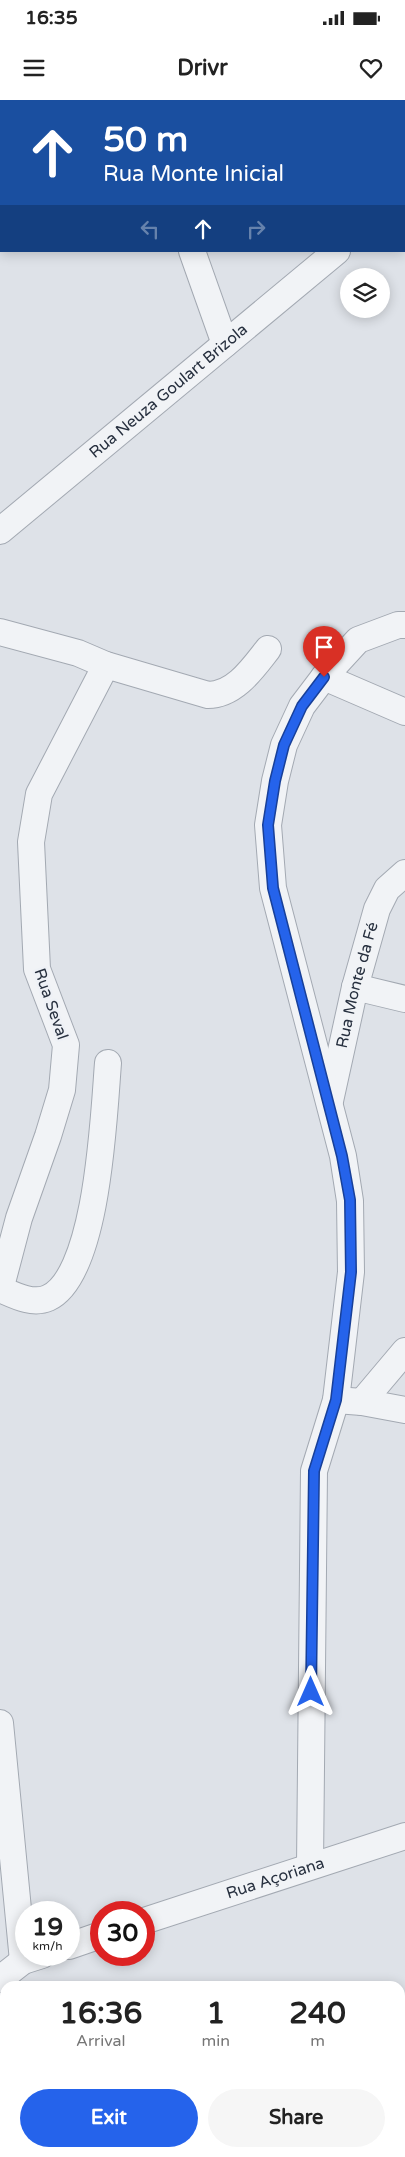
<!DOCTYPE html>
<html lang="en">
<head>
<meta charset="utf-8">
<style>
	body { margin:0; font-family:"Varela Round",sans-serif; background:#f6f6f6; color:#222; height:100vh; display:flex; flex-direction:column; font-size:19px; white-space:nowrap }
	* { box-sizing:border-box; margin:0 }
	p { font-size:16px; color:#767676 }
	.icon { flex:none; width:28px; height:28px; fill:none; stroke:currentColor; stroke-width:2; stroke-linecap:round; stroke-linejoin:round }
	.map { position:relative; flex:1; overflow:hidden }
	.details { position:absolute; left:0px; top:1881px; width:405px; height:176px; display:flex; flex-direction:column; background:#fff; border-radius:15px 15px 0 0; box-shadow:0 2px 12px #0003 }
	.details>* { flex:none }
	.hud { position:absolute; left:0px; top:0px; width:405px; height:152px; box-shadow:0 2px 12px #0003; background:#1a4fa0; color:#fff; overflow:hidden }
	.tools { position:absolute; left:340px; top:168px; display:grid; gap:10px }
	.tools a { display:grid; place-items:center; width:50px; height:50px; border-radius:50%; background:#fff; box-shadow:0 2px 12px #0003; font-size:25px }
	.speed { position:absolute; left:15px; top:1801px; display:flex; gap:10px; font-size:25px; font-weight:700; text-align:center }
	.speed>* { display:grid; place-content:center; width:65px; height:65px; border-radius:50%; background:#fff; box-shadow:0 2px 12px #0003; line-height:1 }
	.speed small { font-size:12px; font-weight:400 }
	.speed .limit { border:8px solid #d22; background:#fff; color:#111 }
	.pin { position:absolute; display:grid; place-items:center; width:42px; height:42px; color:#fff; margin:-51px -21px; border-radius:50% 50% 50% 0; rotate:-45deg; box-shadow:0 0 5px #0007 }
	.pin .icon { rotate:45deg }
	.me { position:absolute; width:55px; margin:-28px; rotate:0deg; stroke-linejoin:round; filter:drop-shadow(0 0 4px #0008) }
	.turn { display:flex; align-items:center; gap:18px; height:105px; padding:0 20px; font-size:22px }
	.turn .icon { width:65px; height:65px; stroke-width:2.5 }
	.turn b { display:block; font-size:35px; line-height:42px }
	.lanes { display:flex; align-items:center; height:48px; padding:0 20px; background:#0003; justify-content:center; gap:25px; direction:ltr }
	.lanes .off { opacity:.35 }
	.eta { display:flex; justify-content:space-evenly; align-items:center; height:85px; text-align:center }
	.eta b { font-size:30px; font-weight:800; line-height:35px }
	.action { display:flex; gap:10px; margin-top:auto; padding:10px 20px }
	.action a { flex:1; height:58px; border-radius:30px; background:#2563eb; color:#fff; font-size:20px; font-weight:800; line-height:58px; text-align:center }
	.action a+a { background:#f6f6f6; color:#222 }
	.status { display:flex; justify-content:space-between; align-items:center; height:35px; padding:0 25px; background:#fff; direction:ltr }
	.status svg { height:14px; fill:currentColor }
	header { display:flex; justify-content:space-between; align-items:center; height:65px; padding:0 20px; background:#fff; font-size:22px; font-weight:800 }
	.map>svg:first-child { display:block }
	.built { fill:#ccd1da }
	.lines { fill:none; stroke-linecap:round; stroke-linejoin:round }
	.street-casing { stroke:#a3a9b2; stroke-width:28 }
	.primary-casing { stroke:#9da7b4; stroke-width:29 }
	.street { stroke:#f1f3f6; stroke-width:26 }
	.primary { stroke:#fff; stroke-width:28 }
	.rail-casing { stroke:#778292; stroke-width:5.5 }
	.rail { stroke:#eef1f6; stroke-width:4; stroke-dasharray:11; stroke-linecap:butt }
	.route-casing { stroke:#184099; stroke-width:12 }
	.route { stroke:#2563eb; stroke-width:9 }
	.labels { text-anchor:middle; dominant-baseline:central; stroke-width:5; stroke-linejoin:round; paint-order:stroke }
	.street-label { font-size:16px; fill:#27303f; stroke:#eef1f6 }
</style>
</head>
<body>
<div class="status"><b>16:35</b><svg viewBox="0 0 49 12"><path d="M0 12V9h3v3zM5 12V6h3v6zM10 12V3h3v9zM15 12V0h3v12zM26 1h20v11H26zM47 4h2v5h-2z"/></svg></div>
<header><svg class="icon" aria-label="menu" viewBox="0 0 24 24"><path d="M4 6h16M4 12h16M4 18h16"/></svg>Drivr<svg class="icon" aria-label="heart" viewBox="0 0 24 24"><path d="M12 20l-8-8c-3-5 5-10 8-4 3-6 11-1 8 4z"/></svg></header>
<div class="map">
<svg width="405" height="2057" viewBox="0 0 405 2057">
	<rect width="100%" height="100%" fill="#dee2e8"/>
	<path class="built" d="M0,1941L5,1943V2005L0,2002Z
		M362,2052L397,2057H136L121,2053Z"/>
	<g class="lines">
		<defs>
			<g id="street">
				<path d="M133,0V1"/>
				<path d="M3,1L5,0"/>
				<path d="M404,96L405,95"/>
				<path d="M192,151L225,244"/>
				<path id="s1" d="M0,431L337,151"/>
				<path d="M0,532L78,553L106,565L208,595C235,595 253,568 268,549"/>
				<path d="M324,577L405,612"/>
				<path d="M355,887L405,899"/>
				<path id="s2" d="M330,1001L355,887L377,809L387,789L405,773"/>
				<path d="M0,1189C14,1195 32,1205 48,1198C98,1176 104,1012 108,963"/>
				<path d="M0,1190L19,1118L48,1036L62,990L66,945L37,869L31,742L39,694L106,565"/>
				<path d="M336,1300L362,1302L405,1310"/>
				<path d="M362,1302L405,1251"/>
				<path d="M0,1623L23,1861"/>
				<path d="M310,1766L314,1371L336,1300L351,1172L350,1101L343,1056L273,788L268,725L275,681L284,645L302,606L324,577L358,540L398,525H405"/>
				<path id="s3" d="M144,1821L405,1736"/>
				<path d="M69,1846L101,1835"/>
				<path d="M0,1879L23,1861L42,1855"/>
			</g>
			<path id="primary" d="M0,1930L5,1932
				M0,2035L5,2037
				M400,2035H405
				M45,2052L57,2057"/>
		</defs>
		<use href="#street" class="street-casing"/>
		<use href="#primary" class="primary-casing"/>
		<use href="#street" class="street"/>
		<use href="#primary" class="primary"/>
		<defs>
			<path id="rail" d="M0,1959L5,1962
				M0,1980L5,1983
				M191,2052L205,2057
				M269,2052L299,2057"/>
		</defs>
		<use href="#rail" class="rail-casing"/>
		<use href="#rail" class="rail"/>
	</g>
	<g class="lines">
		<defs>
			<path id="route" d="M311,1592L314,1371L336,1300L351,1172L350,1100L342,1056L273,788L268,725L275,681L284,645L302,606L324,577"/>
		</defs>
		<use href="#route" class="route-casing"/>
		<use href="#route" class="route"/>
	</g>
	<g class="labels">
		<g class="street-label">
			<text stroke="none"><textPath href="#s1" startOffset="219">Rua Neuza Goulart Brizola</textPath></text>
			<text stroke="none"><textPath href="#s2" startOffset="119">Rua Monte da Fé</textPath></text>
			<text transform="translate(51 904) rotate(71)">Rua Seval</text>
			<text stroke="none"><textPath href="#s3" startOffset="138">Rua Açoriana</textPath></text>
		</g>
	</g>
</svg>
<div class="tools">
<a><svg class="icon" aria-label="layers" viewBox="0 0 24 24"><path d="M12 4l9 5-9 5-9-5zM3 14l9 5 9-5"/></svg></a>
</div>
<div class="speed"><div>19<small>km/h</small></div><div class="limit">30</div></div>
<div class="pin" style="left:324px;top:577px;background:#d93025"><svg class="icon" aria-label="arrive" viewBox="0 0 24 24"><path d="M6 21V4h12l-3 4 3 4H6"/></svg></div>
<svg class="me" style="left:311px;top:1592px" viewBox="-20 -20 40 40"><path d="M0-17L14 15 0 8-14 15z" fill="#2563eb" stroke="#fff" stroke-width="4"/></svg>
<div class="hud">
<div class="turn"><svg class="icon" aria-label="ahead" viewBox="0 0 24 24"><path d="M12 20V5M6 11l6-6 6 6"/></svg><div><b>50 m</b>Rua Monte Inicial</div></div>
<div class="lanes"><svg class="icon off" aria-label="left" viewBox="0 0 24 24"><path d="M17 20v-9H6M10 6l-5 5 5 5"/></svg><svg class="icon" aria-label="ahead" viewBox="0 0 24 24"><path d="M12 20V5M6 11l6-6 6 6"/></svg><svg class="icon off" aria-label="right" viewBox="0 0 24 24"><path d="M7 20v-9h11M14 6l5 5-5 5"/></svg></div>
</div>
<section class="details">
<div class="eta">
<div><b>16:36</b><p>Arrival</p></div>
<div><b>1</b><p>min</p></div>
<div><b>240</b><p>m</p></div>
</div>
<div class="action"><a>Exit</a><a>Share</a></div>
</section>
</div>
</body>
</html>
